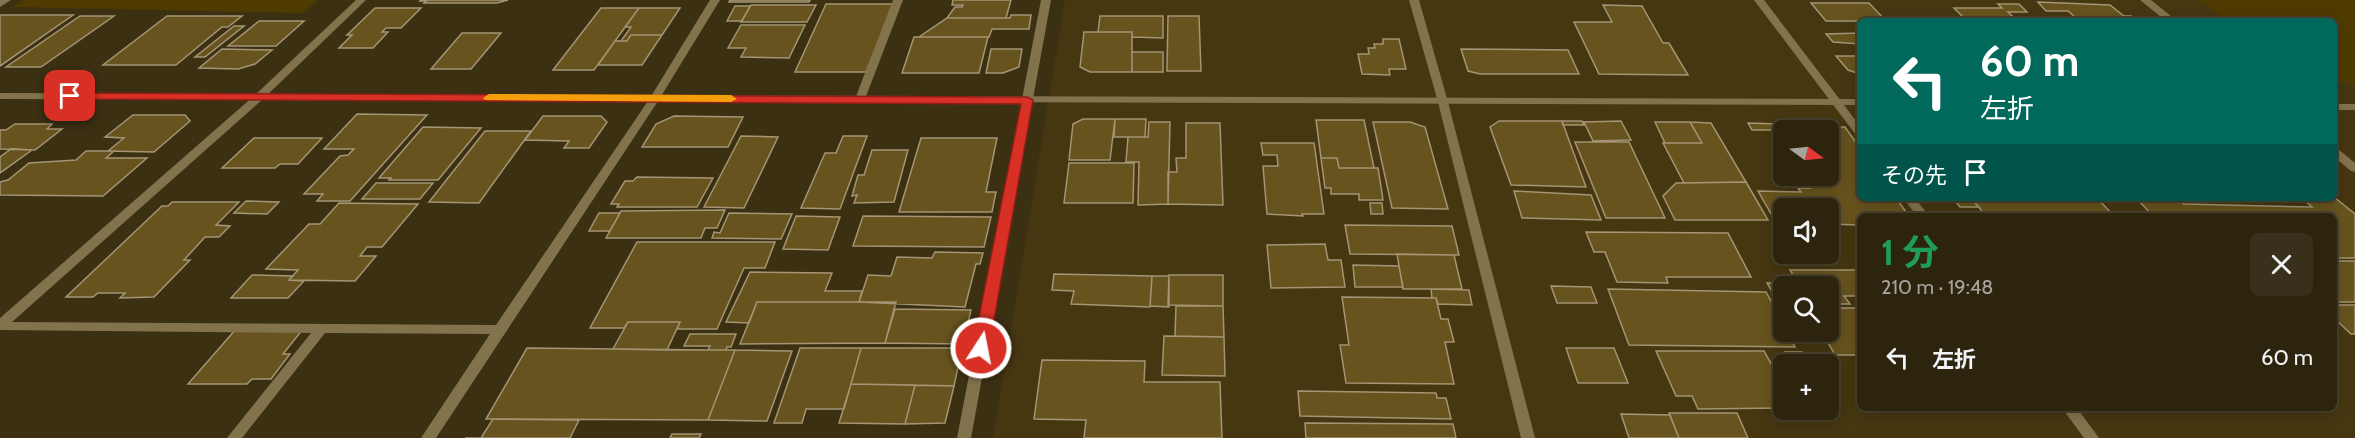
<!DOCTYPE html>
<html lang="ja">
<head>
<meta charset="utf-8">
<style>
	body { margin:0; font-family:Cabin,"Noto Sans JP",sans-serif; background:#39301c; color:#f1f3f6; height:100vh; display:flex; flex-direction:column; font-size:22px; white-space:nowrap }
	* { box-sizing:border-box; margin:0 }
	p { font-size:20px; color:#a7a49e }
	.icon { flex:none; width:33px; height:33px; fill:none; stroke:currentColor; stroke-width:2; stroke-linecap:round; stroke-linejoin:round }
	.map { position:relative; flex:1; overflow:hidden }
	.side { position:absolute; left:1857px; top:213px; width:480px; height:198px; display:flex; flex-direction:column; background:#2d240e; border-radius:9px; box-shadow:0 3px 15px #0003,0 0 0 2px #48412e }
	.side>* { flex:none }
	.top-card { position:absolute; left:1857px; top:18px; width:480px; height:183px; border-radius:9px; box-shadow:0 3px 15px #0003,0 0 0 2px #48412e; background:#00695c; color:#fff; overflow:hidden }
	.needle { width:39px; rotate:105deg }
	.buttons { position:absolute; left:1773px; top:120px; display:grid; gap:12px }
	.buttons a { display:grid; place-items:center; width:66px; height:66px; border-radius:9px; background:#2d240e; box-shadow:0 3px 15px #0003,0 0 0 2px #48412e; font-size:30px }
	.pin { position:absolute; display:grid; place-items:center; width:51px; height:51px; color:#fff; margin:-26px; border-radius:12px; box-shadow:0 3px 9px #0006 }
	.me { position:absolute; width:66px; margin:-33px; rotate:11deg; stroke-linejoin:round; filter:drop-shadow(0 0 4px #0008) }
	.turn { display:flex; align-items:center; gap:21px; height:126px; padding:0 24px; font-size:27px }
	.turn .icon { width:78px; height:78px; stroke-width:2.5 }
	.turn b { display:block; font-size:42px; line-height:51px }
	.then { display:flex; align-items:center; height:57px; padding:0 24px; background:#0003; gap:12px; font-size:22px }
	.round { display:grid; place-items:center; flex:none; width:63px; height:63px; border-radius:9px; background:#39301c }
	.headline { display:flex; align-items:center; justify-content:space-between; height:102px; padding:0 24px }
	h1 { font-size:36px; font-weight:700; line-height:45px; color:#1e9e55 }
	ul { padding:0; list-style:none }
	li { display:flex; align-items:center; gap:18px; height:84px; padding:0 24px }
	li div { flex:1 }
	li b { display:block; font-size:22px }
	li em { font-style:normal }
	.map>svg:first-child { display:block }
	.built { fill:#463711; fill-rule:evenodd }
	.green { fill:#4f3b00 }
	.building { fill:#67531d; stroke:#a39575; stroke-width:1.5 }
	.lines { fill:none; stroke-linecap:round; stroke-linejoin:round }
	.minor { fill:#83734d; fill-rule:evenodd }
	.tertiary { fill:#83734d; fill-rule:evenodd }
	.route { fill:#d93025; stroke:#8d1f18; stroke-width:1.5 }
	.slow { fill:#f59e0b }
</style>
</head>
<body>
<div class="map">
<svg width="2355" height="438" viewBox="0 0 2355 438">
	<rect width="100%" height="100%" fill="#3c3013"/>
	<path class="built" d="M1065,0H2355V438H993ZM1860,21H2334V198H1860ZM1784,130H1828V176H1784ZM1784,208H1828V254H1784ZM1860,216H2334V408H1860ZM1784,286H1828V332H1784ZM1784,364H1828V410H1784Z"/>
	<path class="green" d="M24,0H318L303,13L13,7Z
		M2199,0H2355V83H2334V21H2229Z"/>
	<path class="building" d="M421,0H508L497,3H424L426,1H420Z
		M730,0H810L809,2H729Z
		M953,0H1011L1006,18H947L955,7H962L963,5H952Z
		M2038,2L2110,5L2124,16H2131L2137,21H2058L2055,18H2076L2068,11H2046Z
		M1811,3H1869L1886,21H1826Z
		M826,4H894L866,72H795Z
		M1998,4H2019L2027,12H2008L2017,21H1967L1954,8H2002Z
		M751,5H816L807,22H741Z
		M1603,5L1642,6L1663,43H1669L1688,75L1599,74L1574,22H1612Z
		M735,6H750L742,21H727Z
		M375,8H421L401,28H386L382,32H388L373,48H339L352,35H347Z
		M601,8H639L594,70H553Z
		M639,8H680L662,35H631L627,41H621L631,27H625Z
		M0,15H73L0,66Z
		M1011,15H1031L1029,29H992L989,37H919L947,18H1010Z
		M80,16H114L41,67H6Z
		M167,16H242L228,27H222L176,65H103Z
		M1100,16H1163V38L1132,37V32H1098Z
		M1168,16H1199L1201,71H1167Z
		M259,21H304L276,46H228Z
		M741,25H805L789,58L741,57L746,48H728Z
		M234,26H244L205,57H195Z
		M1084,32H1132V72H1090L1080,67Z
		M462,33H501L471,69H431Z
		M1860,33V44L1833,42L1826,34Z
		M631,35H662L642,65H598L615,41H627Z
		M914,37H988L979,73H902Z
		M1383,39H1399L1406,69H1389L1390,75L1362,74L1358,54H1369L1368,48H1375L1374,44H1383Z
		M222,49L272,50L255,64L238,69L199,68Z
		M991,49H1022L1019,67L1003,73H986Z
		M1461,49L1568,50L1579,74H1480L1468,71Z
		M1132,52H1163V72H1132Z
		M1836,56H1860V74L1848,70Z
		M357,114L427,115L350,201H317L323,194H304L340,156L348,155L354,149H324Z
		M133,115H185L190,121L154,152L108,151L124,138L105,137Z
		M543,116H601L607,122L589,148H564L569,141L525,140Z
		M674,116L743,117L728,147H642L656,124Z
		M1083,119H1115L1110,160H1069L1073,124Z
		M1115,119H1146L1145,137H1114Z
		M1316,120H1364L1374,168H1339L1337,158H1321Z
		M1499,121H1562L1586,187L1511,185L1490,127Z
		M1562,121H1582L1584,125H1563Z
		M1621,121L1631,140L1593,141L1584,122Z
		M1149,122H1170L1168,204L1138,205L1139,162H1126L1128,137H1148Z
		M1373,122H1410L1425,127L1448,209L1392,208Z
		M1655,122H1690L1702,143H1665Z
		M1690,122L1711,123L1746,182L1684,183L1663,143H1702Z
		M1186,123H1220L1223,205L1168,204V172H1177L1176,158H1186Z
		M1748,123L1781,124L1783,127H1845L1860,148V198H1896L1909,216H1860V225L1828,224V208H1784V224H1777L1758,191L1801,192L1798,188H1810L1802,176H1828V130H1784V147L1773,130H1752Z
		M15,124H52L47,129H62L35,150L0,149V130H6Z
		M423,127L481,128L438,180H389L391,178H379Z
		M485,131H531L479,203L429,202Z
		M741,136L778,137L744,208L704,207Z
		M843,136H867L840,209L801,208L825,153H836Z
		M254,138H322L298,164H280L275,168H222Z
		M921,138H997L986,192H996L992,212H899Z
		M1575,142H1629L1665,218H1606Z
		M1261,143H1314L1324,214H1302L1303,216L1267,214L1263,166H1278L1277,155H1263Z
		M11,149L32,150L0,173V157Z
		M872,150H908L894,202L854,203L857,195L852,196L858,175H864Z
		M86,151H114L106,158H147L103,196L0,195V182L8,180L29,163L76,160Z
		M1321,158H1337L1339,168H1378L1383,200H1359V194H1331V188H1325Z
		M1069,163H1134L1133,203H1064Z
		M637,177L713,178L697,207H617L619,204H611L625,181H633Z
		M1746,182L1768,220H1675L1663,196L1676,183Z
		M376,183H433L420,199H362Z
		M1514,191L1591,195L1601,220L1522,218Z
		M2334,197L2355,214V258H2334V216H2153L2138,200H2148L2146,198L2181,201L2184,204L2312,207L2302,198Z
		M1953,198H1971L1979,207H1960Z
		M1971,198H2097L2114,216H1986Z
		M246,201L279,202L267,214L234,213Z
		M172,202H239L216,225L230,226L219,237H205L184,260H190L154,297L120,298L125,293H98L93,297H66L162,206H168Z
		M339,203L418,204L382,247H367L360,256H376L355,281L289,280L298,270L266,269L309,224H320Z
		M1370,203H1382L1383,214H1371Z
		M725,210L717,228H705L701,238H606L621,211Z
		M599,213H620L610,231H589Z
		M729,213L792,214L781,239L712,238L714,232L720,233Z
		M796,216L840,217L828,250L783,249Z
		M863,216L991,217L984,247L853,246Z
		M1345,225L1452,226L1459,255L1350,254Z
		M1586,232L1728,233L1751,277H1666L1668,283L1617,282L1605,252H1594Z
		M637,242H775L765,268H744L717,329H677L680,322H628L624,328H590Z
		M1325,244L1328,260H1341L1345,287L1271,288L1267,245Z
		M935,252L983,253L980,264H976L965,307L859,302L868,275L891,276L897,257L932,258Z
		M1397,254L1454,255L1462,289H1403Z
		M2334,261H2355V302H2334Z
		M1353,265L1399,266L1403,287H1355Z
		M1790,270H1860V296H1844L1850,304H1828V286H1784V303H1779L1767,283H1798Z
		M750,272L832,273L825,291H862L859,302H757L749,323L726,322Z
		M1054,274L1152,276L1150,307L1071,304L1074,291L1052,290Z
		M252,275L293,276L289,280L304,281L288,298H231Z
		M1169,275H1223V306L1168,305Z
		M1152,276H1169V307L1150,306Z
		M1551,286L1591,287L1597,303H1557Z
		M1431,289L1469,290L1472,305L1438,304L1436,298H1432Z
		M1608,289L1766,292L1784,325V332H1787L1795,347L1629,345Z
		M1342,297L1436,298L1441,319H1448L1454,342H1445L1454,384L1346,383L1340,345H1349Z
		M757,302H896L885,343L740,344Z
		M2334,305H2355V334H2351L2334,318Z
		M1176,306H1223L1224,337L1175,336Z
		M1828,308H1860V355H1835L1822,332H1828Z
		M895,309L971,310L963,344L885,343Z
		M628,322H680L667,350L613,349Z
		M236,329H303L283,354H290L271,379H252L247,384H188Z
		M690,334H736L731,347H727L726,350H708L710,346H684Z
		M1164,336L1224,337L1225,376L1162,375Z
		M527,348L708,350H735L708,420L486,419Z
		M800,348H861L844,409H806L802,423H774Z
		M861,348H962L954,386L851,384Z
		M1566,348H1614L1628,383H1578Z
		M735,350L792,351L767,421L708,420Z
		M1656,351H1764L1784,387V408L1698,409L1692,396H1676Z
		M1785,352H1802L1808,364H1792Z
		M1042,360L1145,361L1144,382H1220L1222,438H1084L1086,420L1034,419Z
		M851,384L915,385L905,424L839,423Z
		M915,385L954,386L945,423L905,424Z
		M1298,391L1436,393L1437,398H1446L1451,419L1300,416Z
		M1669,413H1737L1748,438H1670H1679Z
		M1621,414L1670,415L1679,438H1629Z
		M493,419L579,420L570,438H465H481Z
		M1305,423L1453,424L1456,438H1306Z
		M672,434H701L699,438H670Z"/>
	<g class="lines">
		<path class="minor" d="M0,0H11L0,7Z
			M356,0H366L263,99L12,322L496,325L650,98L710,0H720L660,98L436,438H421L490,334L325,333L242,438H227L311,333L0,330V318L255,95Z
			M893,0H903L865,99L860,102L856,101L855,99Z
			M1041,0H1051L971,438H957Z
			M1409,0H1419L1448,102L1535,438H1521L1438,102Z
			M1754,0H1764L1860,126V136L1856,135Z
			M2334,104H2355V110H2334Z
			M1903,198H1915L1929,216H1917Z
			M2062,408H2077L2099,438H2084Z"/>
		<path class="tertiary" d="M2140,0H2151L2177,21H2166Z
			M0,93L1860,99V105L0,99Z
			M2334,148L2338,149L2355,163V172L2351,171L2334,157Z"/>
	</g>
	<path class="route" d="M70,93L1027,97L1033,100L989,348L986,352H975L973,348L1021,104L66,99V94Z"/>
	<path class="slow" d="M489,94L731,95L737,99L731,102L485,100L483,98Z"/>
</svg>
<div class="buttons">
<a><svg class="needle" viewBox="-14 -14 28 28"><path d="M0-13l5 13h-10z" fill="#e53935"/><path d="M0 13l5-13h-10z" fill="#a7a49e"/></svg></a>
<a><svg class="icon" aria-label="sound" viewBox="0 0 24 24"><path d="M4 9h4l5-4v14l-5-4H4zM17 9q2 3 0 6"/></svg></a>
<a><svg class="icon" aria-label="search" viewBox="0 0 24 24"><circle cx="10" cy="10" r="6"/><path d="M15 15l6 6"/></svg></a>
<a>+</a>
</div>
<div class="pin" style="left:70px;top:96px;background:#d93025"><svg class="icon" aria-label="arrive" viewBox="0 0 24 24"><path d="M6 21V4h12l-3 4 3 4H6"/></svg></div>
<svg class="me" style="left:981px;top:348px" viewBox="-20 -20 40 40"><circle r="17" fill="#d93025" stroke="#fff" stroke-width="3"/><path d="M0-11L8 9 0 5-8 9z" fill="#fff"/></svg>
<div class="top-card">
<div class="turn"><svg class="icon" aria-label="left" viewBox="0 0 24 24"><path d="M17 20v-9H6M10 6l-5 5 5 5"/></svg><div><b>60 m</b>左折</div></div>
<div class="then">その先<svg class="icon" aria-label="arrive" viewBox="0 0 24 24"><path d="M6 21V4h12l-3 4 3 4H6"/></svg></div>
</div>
<section class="side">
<div class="headline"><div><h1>1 分</h1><p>210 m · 19:48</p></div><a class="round"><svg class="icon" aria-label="close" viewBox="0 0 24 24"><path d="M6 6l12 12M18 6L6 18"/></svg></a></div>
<ul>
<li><svg class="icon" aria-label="left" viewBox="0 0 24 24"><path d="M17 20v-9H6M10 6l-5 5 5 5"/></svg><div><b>左折</b></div><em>60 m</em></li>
</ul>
</section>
</div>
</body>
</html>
